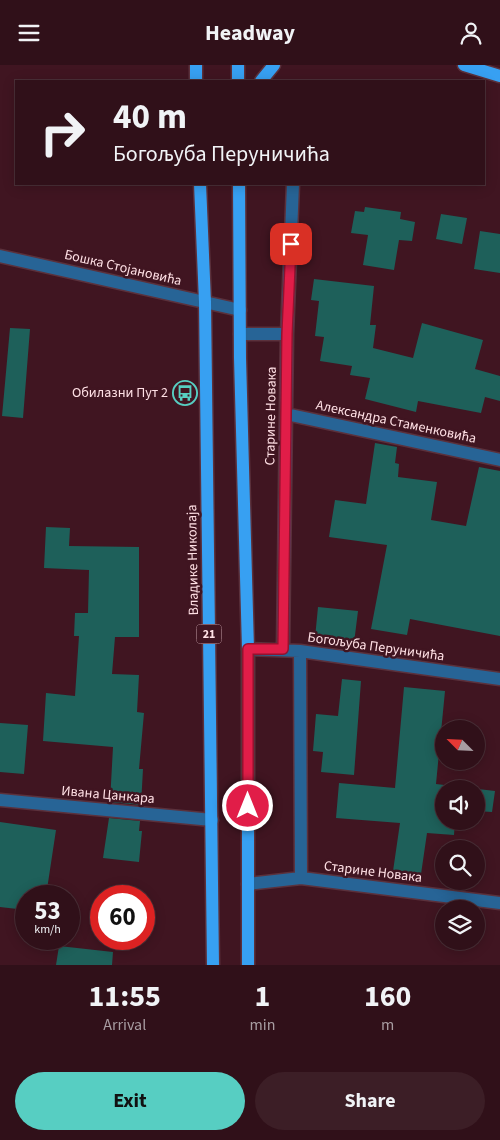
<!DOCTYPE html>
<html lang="en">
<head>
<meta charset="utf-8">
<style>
	body { margin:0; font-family:"Source Sans 3",sans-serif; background:#3c1e26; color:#f1f3f6; height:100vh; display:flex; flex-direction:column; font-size:19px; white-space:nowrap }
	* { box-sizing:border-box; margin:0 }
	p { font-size:16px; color:#a89da2 }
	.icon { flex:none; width:28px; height:28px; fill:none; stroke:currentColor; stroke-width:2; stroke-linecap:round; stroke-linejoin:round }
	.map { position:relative; height:900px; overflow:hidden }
	.drawer { display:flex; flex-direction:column; background:#301019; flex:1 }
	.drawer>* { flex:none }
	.banner { position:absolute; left:15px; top:15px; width:470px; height:105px; border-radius:0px; box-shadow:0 2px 12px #0003,0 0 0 1px #4b3038; background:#301019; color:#f1f3f6; overflow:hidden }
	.needle { width:32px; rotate:294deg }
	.tools { position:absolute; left:435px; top:655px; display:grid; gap:10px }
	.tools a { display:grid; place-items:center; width:50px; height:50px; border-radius:50%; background:#301019; box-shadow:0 2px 12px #0003,0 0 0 1px #4b3038; font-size:25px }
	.speed { position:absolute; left:15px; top:820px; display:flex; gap:10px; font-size:25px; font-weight:700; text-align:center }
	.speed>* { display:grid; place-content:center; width:65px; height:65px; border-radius:50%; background:#301019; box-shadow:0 2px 12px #0003,0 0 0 1px #4b3038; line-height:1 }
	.speed small { font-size:12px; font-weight:400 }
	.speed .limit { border:8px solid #d22; background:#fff; color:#111 }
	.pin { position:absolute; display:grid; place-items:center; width:42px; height:42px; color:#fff; margin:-21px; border-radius:10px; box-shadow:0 2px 8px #0006 }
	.me { position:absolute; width:55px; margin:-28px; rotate:0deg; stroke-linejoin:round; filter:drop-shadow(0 0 4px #0008) }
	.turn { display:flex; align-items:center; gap:18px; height:105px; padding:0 15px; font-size:22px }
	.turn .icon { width:65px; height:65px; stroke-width:2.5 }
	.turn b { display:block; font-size:35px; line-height:42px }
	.eta { display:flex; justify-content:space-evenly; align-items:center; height:85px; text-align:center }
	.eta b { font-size:30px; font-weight:700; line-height:35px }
	.primary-button { display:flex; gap:10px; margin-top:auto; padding:10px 15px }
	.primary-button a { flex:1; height:58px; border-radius:30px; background:#57cec2; color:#111; font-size:20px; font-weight:700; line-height:58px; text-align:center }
	.primary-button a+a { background:#3c1e26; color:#f1f3f6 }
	header { display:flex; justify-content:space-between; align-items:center; height:65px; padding:0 15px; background:#301019; font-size:22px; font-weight:700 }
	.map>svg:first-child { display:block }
	.building { fill:#1e605a }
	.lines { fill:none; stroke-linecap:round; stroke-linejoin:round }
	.minor-casing { stroke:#5b313c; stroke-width:15 }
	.primary-casing { stroke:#5b313c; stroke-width:15 }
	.minor { stroke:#276496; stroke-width:12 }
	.primary { stroke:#37a0f2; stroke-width:12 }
	.route-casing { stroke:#92132f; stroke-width:12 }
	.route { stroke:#e11d48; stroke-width:9 }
	.labels { text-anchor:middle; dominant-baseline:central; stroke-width:5; stroke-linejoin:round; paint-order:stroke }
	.shield { fill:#401521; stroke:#c6a3aa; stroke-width:1 }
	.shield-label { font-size:12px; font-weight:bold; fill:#ffe0e5 }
	.street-label { font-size:14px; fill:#ffe0e5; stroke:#401521 }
	.poi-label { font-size:14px; fill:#ffe0e5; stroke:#401521; text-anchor:end }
</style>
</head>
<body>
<header><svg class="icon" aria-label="menu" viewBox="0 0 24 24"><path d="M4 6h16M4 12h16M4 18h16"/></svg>Headway<svg class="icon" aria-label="person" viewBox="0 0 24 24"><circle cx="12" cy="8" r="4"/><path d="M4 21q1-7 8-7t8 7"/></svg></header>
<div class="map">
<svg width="500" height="900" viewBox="0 0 500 900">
	<rect width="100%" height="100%" fill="#401521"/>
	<path class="building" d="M365,142L401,147L400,154L415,157L412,176L399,175L394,205L363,200L368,170L351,168L355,146L364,147Z
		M441,149L467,153L462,179L436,174Z
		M480,166L500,169V208L474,204Z
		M314,214L374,221L370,260H376L373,283L413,293L422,258L483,275L475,304L500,311V336L485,332L481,348L418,336L416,347L365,334L370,313L350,310L352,301L320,296L324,272L315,271L319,236L311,235Z
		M10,263L30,264L23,353L2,351Z
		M375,378L397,382L395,398L399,399L398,412L437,417L431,455L466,461L479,402L500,406V571L410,554L407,570L371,564L387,480L329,472L335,435L366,439Z
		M46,462L70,463L69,481L139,482V572H115L112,609L139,610L137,647L144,648L139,704H143L141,740L110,737L113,682L43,676L46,628L75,631L79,571H74L75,548H88L89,505L44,503Z
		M318,542L358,546L354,578L315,573Z
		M342,614L361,616L354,710L321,707L323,687L313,686L316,649L338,651Z
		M404,622L445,626L436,719L495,726L492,747L476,746V724H444V756H455L454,770L427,768L420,816L392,813L400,758L336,753L339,718L395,723Z
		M0,658L28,660L24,709L0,707Z
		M109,753L140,756L139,766H142L139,797L103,793Z
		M0,757L56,765L46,831H26V845L0,842Z
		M59,881L113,887L112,900H56Z"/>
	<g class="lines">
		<defs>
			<path id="minor" d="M0,191L240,245
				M240,269H287
				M286,349L500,395
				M248,584L300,586L500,614
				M283,584L287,269L293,119
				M300,586L301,813
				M0,735L212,755
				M248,819L301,813L500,838"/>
			<path id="primary" d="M196,0V16
				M238,0V16
				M464,0L500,11
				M261,16L274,0
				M200,119L205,237L213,900
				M239,119L240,293L248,584V900"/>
		</defs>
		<use href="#minor" class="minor-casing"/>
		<use href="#primary" class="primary-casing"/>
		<use href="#minor" class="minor"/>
		<use href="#primary" class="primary"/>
	</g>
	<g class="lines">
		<defs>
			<path id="route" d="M248,741V584H283L287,269L291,179"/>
		</defs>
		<use href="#route" class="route-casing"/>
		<use href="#route" class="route"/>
	</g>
	<defs>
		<symbol id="bus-ring" viewBox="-11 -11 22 22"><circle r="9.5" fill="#401521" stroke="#57cec2" stroke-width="1.5"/><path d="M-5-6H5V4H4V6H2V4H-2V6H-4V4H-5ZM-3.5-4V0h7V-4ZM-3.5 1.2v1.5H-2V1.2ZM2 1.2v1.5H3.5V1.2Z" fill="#57cec2"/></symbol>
	</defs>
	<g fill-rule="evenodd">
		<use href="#bus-ring" x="171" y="314" width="28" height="28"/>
	</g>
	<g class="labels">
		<rect class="shield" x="196.5" y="559.5" width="25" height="19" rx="4"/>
		<g class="shield-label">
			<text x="209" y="569">21</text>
		</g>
		<g class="street-label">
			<text transform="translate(123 203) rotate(13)">Бошка Стојановића</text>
			<text transform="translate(271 351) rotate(-89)">Старине Новака</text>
			<text transform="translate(396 357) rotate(12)">Александра Стаменковића</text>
			<text transform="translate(193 495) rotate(-91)">Владике Николаја</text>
			<text transform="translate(376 582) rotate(8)">Богољуба Перуничића</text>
			<text transform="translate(108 730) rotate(5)">Ивана Цанкара</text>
			<text transform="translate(373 807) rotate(7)">Старине Новака</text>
		</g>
		<g class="poi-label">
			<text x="168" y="328">Обилазни Пут 2</text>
		</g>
	</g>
</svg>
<div class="tools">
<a><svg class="needle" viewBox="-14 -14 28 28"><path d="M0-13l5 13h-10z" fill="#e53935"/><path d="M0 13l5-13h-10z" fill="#a89da2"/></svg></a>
<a><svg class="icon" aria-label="sound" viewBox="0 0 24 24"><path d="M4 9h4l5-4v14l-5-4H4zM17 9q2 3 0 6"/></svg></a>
<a><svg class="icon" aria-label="search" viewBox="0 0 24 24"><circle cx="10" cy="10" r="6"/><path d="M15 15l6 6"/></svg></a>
<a><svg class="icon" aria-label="layers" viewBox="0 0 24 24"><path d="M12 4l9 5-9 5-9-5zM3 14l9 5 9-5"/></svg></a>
</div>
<div class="speed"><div>53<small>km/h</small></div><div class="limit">60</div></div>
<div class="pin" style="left:291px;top:179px;background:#d93025"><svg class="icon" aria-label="arrive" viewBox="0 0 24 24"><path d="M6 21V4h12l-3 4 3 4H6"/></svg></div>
<svg class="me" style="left:248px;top:741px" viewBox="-20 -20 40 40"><circle r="17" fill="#e11d48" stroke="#fff" stroke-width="3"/><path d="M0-11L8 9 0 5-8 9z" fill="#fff"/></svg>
<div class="banner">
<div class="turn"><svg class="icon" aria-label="right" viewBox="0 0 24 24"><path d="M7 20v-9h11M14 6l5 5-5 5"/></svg><div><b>40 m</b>Богољуба Перуничића</div></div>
</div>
</div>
<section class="drawer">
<div class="eta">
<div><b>11:55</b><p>Arrival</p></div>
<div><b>1</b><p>min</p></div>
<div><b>160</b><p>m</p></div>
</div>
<div class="primary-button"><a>Exit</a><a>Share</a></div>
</section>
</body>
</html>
